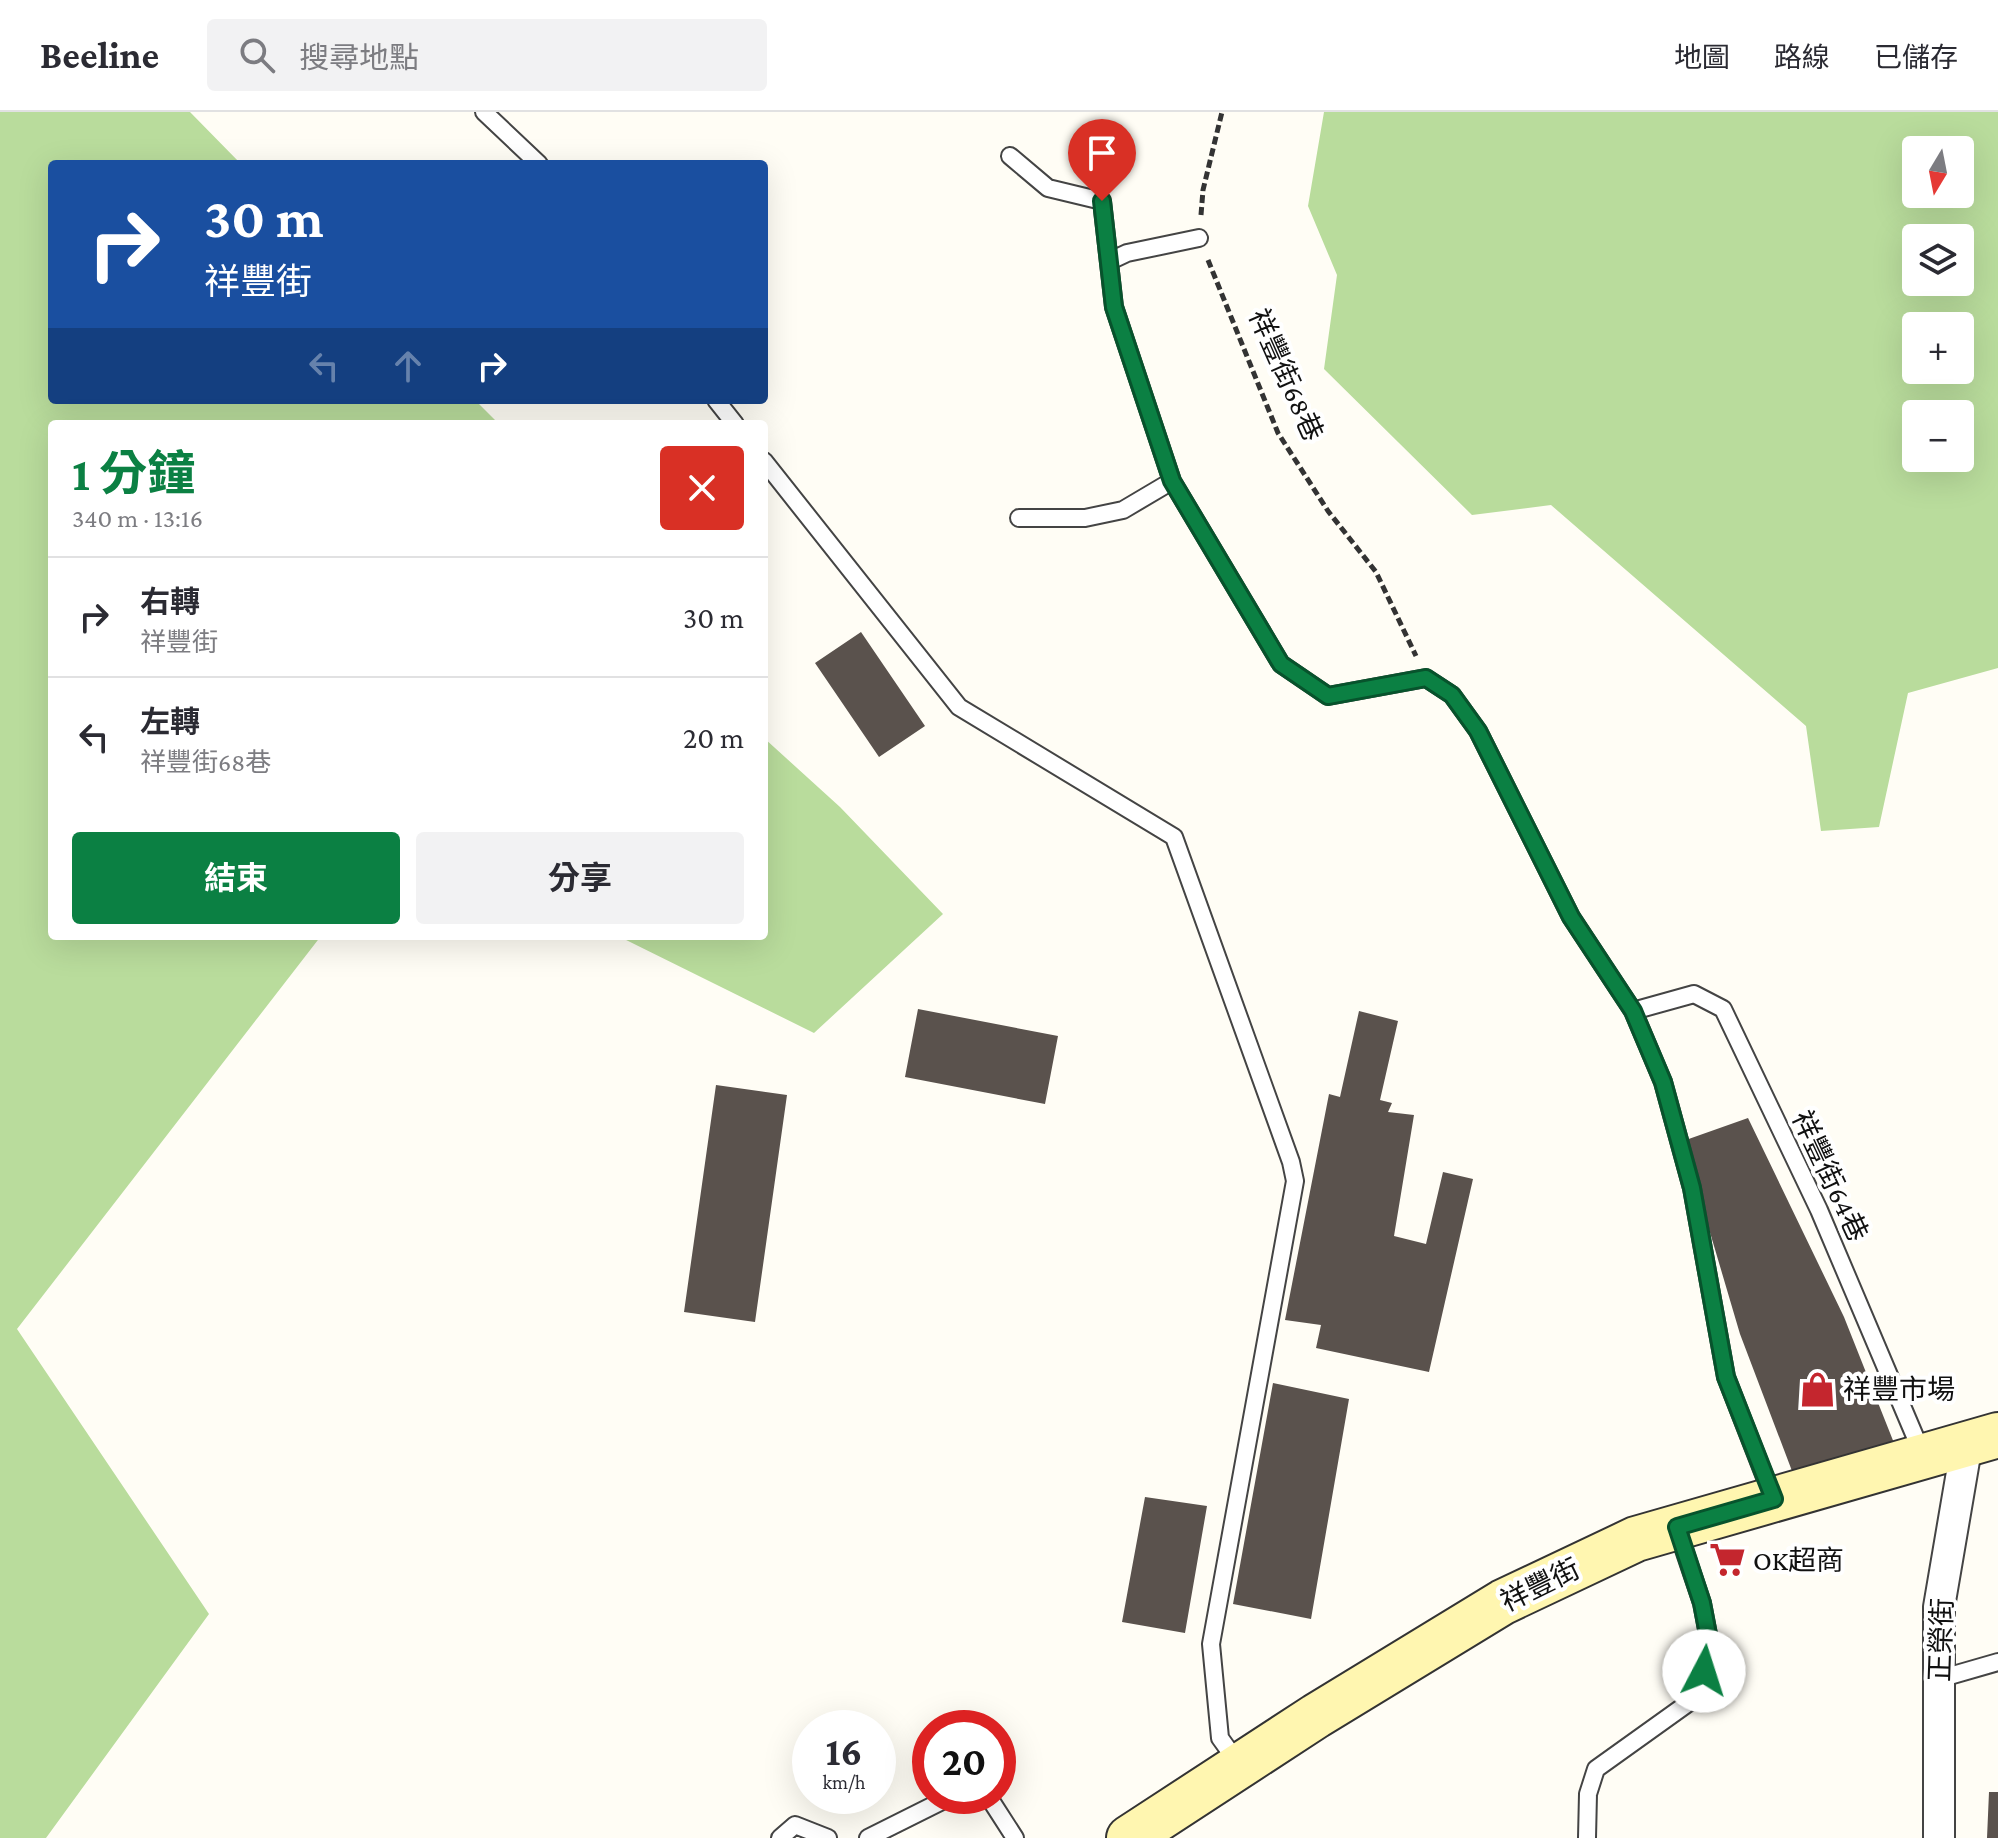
<!DOCTYPE html>
<html lang="zh-TW">
<head>
<meta charset="utf-8">
<style>
	body { margin:0; font-family:"Crimson Pro","Noto Sans TC",serif; background:#f2f2f3; color:#2b2b33; height:100vh; display:flex; flex-direction:column; font-size:30px; white-space:nowrap }
	* { box-sizing:border-box; margin:0 }
	p { font-size:26px; color:#7c7c81 }
	.icon { flex:none; width:44px; height:44px; fill:none; stroke:currentColor; stroke-width:2; stroke-linecap:round; stroke-linejoin:round }
	.map { position:relative; flex:1; overflow:hidden }
	.details { position:absolute; left:48px; top:308px; width:720px; height:520px; display:flex; flex-direction:column; background:#fff; border-radius:8px; box-shadow:0 8px 32px #0002 }
	.details>* { flex:none }
	.banner { position:absolute; left:48px; top:48px; width:720px; height:244px; border-radius:8px; box-shadow:0 8px 32px #0002; background:#1a4fa0; color:#fff; overflow:hidden }
	.needle { width:52px; rotate:190deg }
	.tools { position:absolute; left:1902px; top:24px; display:grid; gap:16px }
	.tools a { display:grid; place-items:center; width:72px; height:72px; border-radius:8px; background:#fff; box-shadow:0 8px 32px #0002; font-size:40px }
	.speed { position:absolute; left:792px; top:1598px; display:flex; gap:16px; font-size:40px; font-weight:700; text-align:center }
	.speed>* { display:grid; place-content:center; width:104px; height:104px; border-radius:50%; background:#fff; box-shadow:0 8px 32px #0002; line-height:1 }
	.speed small { font-size:20px; font-weight:400 }
	.speed .limit { border:12px solid #d22; background:#fff; color:#111 }
	.pin { position:absolute; display:grid; place-items:center; width:68px; height:68px; color:#fff; margin:-82px -34px; border-radius:50% 50% 50% 0; rotate:-45deg; box-shadow:0 0 8px #0007 }
	.pin .icon { rotate:45deg }
	.me { position:absolute; width:88px; margin:-44px; rotate:5deg; stroke-linejoin:round; filter:drop-shadow(0 0 6px #0008) }
	.turn { display:flex; align-items:center; gap:28px; height:168px; padding:0 24px; font-size:36px }
	.turn .icon { width:104px; height:104px; stroke-width:2.5 }
	.turn b { display:block; font-size:56px; line-height:68px }
	.lanes { display:flex; align-items:center; height:76px; padding:0 24px; background:#0003; justify-content:center; gap:40px; direction:ltr }
	.lanes .off { opacity:.35 }
	.round { display:grid; place-items:center; flex:none; width:84px; height:84px; border-radius:8px; background:#f2f2f3 }
	.headline { display:flex; align-items:center; justify-content:space-between; height:136px; padding:0 24px }
	h1 { font-size:48px; font-weight:700; line-height:60px; color:#0b8043 }
	.action { display:flex; gap:16px; margin-top:auto; padding:16px 24px }
	.action a { flex:1; height:92px; border-radius:8px; background:#0b8043; color:#fff; font-size:32px; font-weight:700; line-height:92px; text-align:center }
	.action a+a { background:#f2f2f3; color:#2b2b33 }
	ul { padding:0; list-style:none }
	li { display:flex; align-items:center; gap:24px; height:120px; padding:0 24px; border-top:2px solid #e1e1e2 }
	li div { flex:1 }
	li b { display:block; font-size:30px }
	li em { font-style:normal }
	header { display:flex; align-items:center; gap:48px; box-sizing:border-box; height:112px; padding:0 40px; background:#fff; border-bottom:2px solid #e1e1e2 }
	header strong { font-size:38px }
	nav { display:flex; gap:44px; margin-inline-start:auto; font-size:28px }
	.search { width:560px; height:72px; background:#f2f2f3; display:flex; align-items:center; gap:20px; box-sizing:border-box; padding:0 28px; border-radius:8px; color:#7c7c81; font-size:30px }
	.map>svg:first-child { display:block }
	.forest { fill:#b9dc9c; fill-rule:evenodd }
	.building { fill:#5a524d }
	.lines { fill:none; stroke-linecap:round; stroke-linejoin:round }
	.lane-casing { stroke:#444; stroke-width:20 }
	.street-casing { stroke:#444; stroke-width:34 }
	.secondary-casing { stroke:#333; stroke-width:48 }
	.path { stroke:#333; stroke-width:5; stroke-dasharray:8 4; stroke-linecap:butt }
	.lane { stroke:#fff; stroke-width:16 }
	.street { stroke:#fff; stroke-width:30 }
	.secondary { stroke:#fff6b0; stroke-width:44 }
	.route-casing { stroke:#07532c; stroke-width:20 }
	.route { stroke:#0b8043; stroke-width:14 }
	.labels { text-anchor:middle; dominant-baseline:central; stroke-width:8; stroke-linejoin:round; paint-order:stroke }
	.street-label { font-size:28px; fill:#111; stroke:#fff }
	.poi-label { font-size:28px; fill:#111; stroke:#fff; text-anchor:start }
</style>
</head>
<body>
<header>
<strong>Beeline</strong>
<div class="search"><svg class="icon" aria-label="search" viewBox="0 0 24 24"><circle cx="10" cy="10" r="6"/><path d="M15 15l6 6"/></svg>搜尋地點</div>
<nav><a>地圖</a><a>路線</a><a>已儲存</a></nav>
</header>
<div class="map">
<svg width="1998" height="1726" viewBox="0 0 1998 1726">
	<rect width="100%" height="100%" fill="#fffdf5"/>
	<path class="forest" d="M0,0H190L241,52H52V288H475L499,312H52V824H321L17,1217L209,1502L46,1726H0Z
		M1324,0H1998V556L1908,581L1879,715L1821,719L1806,614L1551,393L1472,403L1324,257L1337,163L1308,94ZM1916,38H1960V82H1916ZM1916,126H1960V170H1916ZM1916,214H1960V258H1916ZM1916,302H1960V346H1916Z
		M764,626L840,695L943,802L814,921L618,824H764Z"/>
	<path class="building" d="M861,520L925,614L879,645L815,551Z
		M918,897L1058,924L1045,992L905,965Z
		M1359,899L1398,909L1380,988L1392,991L1388,1000L1414,1003L1394,1124L1426,1132L1443,1060L1473,1067L1429,1260L1316,1236L1321,1213L1285,1208L1329,982L1340,985Z
		M716,973L787,983L755,1210L684,1200Z
		M1748,1006L1844,1205L1894,1331L1792,1359L1740,1222L1683,1029Z
		M1273,1271L1349,1287L1311,1507L1233,1492Z
		M1145,1385L1207,1394L1185,1521L1122,1510Z
		M1989,1680H1998V1726H1987Z"/>
	<g class="lines">
		<defs>
			<path id="lane" d="M484,0L539,52
				M1010,44L1048,76L1102,89L1114,195L1172,369L1281,552L1328,584L1426,566L1452,583L1478,619L1571,805L1633,899L1663,970L1692,1076L1726,1265L1773,1386
				M1110,149L1127,141L1199,126
				M716,288L735,312
				M764,349L959,595L1174,725L1291,1050L1295,1069L1211,1532L1220,1626L1238,1651
				M1019,406H1085L1123,398L1172,369
				M1633,899L1694,882L1723,897L1819,1098L1922,1341
				M1939,1567L1998,1550
				M988,1684L1015,1726
				M780,1726L795,1713L828,1726
				M868,1726L952,1684
				M1587,1726L1588,1682L1596,1657L1698,1584L1710,1533L1702,1491L1677,1417"/>
			<path id="street" d="M1939,1726V1495L1967,1331"/>
			<path id="secondary" d="M1129,1726L1316,1604L1503,1490L1636,1427L1998,1323"/>
		</defs>
		<use href="#lane" class="lane-casing"/>
		<use href="#street" class="street-casing"/>
		<use href="#secondary" class="secondary-casing"/>
		<path class="path" d="M1201,103L1203,78L1222,0
			M1208,148L1278,321L1328,399L1376,460L1416,544"/>
		<use href="#lane" class="lane"/>
		<use href="#street" class="street"/>
		<use href="#secondary" class="secondary"/>
	</g>
	<g class="lines">
		<defs>
			<path id="route" d="M1102,89L1114,195L1172,369L1281,552L1328,584L1426,566L1452,583L1478,619L1571,805L1633,899L1663,970L1692,1076L1726,1265L1774,1387L1677,1415L1702,1491L1710,1533L1704,1559"/>
		</defs>
		<use href="#route" class="route-casing"/>
		<use href="#route" class="route"/>
	</g>
	<defs>
		<symbol id="shop-bare" viewBox="-9 -9 18 18"><path d="M-5-2.5h2.3a2.7 3.5 0 0 1 5.4 0H5L5.5 6h-11ZM-1.5-2.5h3a1.5 2.3 0 0 0-3 0Z" fill="#c4262e" stroke="#fff" stroke-width="2.5" paint-order="stroke"/></symbol>
		<symbol id="supermarket-bare" viewBox="-9 -9 18 18"><path d="M-6-5.5h2.5l.6 2H6L4.5 2H-2.5L-4.4-4H-6ZM-1.5 3.2a1.3 1.3 0 1 0 .1 0ZM3 3.2a1.3 1.3 0 1 0 .1 0Z" fill="#c4262e" stroke="#fff" stroke-width="2.5" paint-order="stroke"/></symbol>
	</defs>
	<g fill-rule="evenodd">
		<use href="#shop-bare" x="1792" y="1252" width="51" height="51"/>
		<use href="#supermarket-bare" x="1702" y="1422" width="51" height="51"/>
	</g>
	<g class="labels">
		<g class="street-label">
			<text transform="translate(1286 263) rotate(66)">祥豐街68巷</text>
			<text transform="translate(1830 1064) rotate(65)">祥豐街64巷</text>
			<text transform="translate(1540 1473) rotate(-26)">祥豐街</text>
			<text transform="translate(1941 1528) rotate(-88)">正榮街</text>
		</g>
		<g class="poi-label">
			<text x="1843" y="1277">祥豐市場</text>
			<text x="1753" y="1448">OK超商</text>
		</g>
	</g>
</svg>
<div class="tools">
<a><svg class="needle" viewBox="-14 -14 28 28"><path d="M0-13l5 13h-10z" fill="#e53935"/><path d="M0 13l5-13h-10z" fill="#7c7c81"/></svg></a>
<a><svg class="icon" aria-label="layers" viewBox="0 0 24 24"><path d="M12 4l9 5-9 5-9-5zM3 14l9 5 9-5"/></svg></a>
<a>+</a>
<a>−</a>
</div>
<div class="speed"><div>16<small>km/h</small></div><div class="limit">20</div></div>
<div class="pin" style="left:1102px;top:89px;background:#d93025"><svg class="icon" aria-label="arrive" viewBox="0 0 24 24"><path d="M6 21V4h12l-3 4 3 4H6"/></svg></div>
<svg class="me" style="left:1704px;top:1559px" viewBox="-20 -20 40 40"><circle r="19" fill="#fff"/><path d="M0-13L10 11 0 6-10 11z" fill="#0b8043"/></svg>
<div class="banner">
<div class="turn"><svg class="icon" aria-label="right" viewBox="0 0 24 24"><path d="M7 20v-9h11M14 6l5 5-5 5"/></svg><div><b>30 m</b>祥豐街</div></div>
<div class="lanes"><svg class="icon off" aria-label="left" viewBox="0 0 24 24"><path d="M17 20v-9H6M10 6l-5 5 5 5"/></svg><svg class="icon off" aria-label="ahead" viewBox="0 0 24 24"><path d="M12 20V5M6 11l6-6 6 6"/></svg><svg class="icon" aria-label="right" viewBox="0 0 24 24"><path d="M7 20v-9h11M14 6l5 5-5 5"/></svg></div>
</div>
<section class="details">
<div class="headline"><div><h1>1 分鐘</h1><p>340 m · 13:16</p></div><a class="round" style="background:#d93025;color:#fff"><svg class="icon" aria-label="close" viewBox="0 0 24 24"><path d="M6 6l12 12M18 6L6 18"/></svg></a></div>
<ul>
<li><svg class="icon" aria-label="right" viewBox="0 0 24 24"><path d="M7 20v-9h11M14 6l5 5-5 5"/></svg><div><b>右轉</b><p>祥豐街</p></div><em>30 m</em></li>
<li><svg class="icon" aria-label="left" viewBox="0 0 24 24"><path d="M17 20v-9H6M10 6l-5 5 5 5"/></svg><div><b>左轉</b><p>祥豐街68巷</p></div><em>20 m</em></li>
</ul>
<div class="action"><a>結束</a><a>分享</a></div>
</section>
</div>
</body>
</html>
